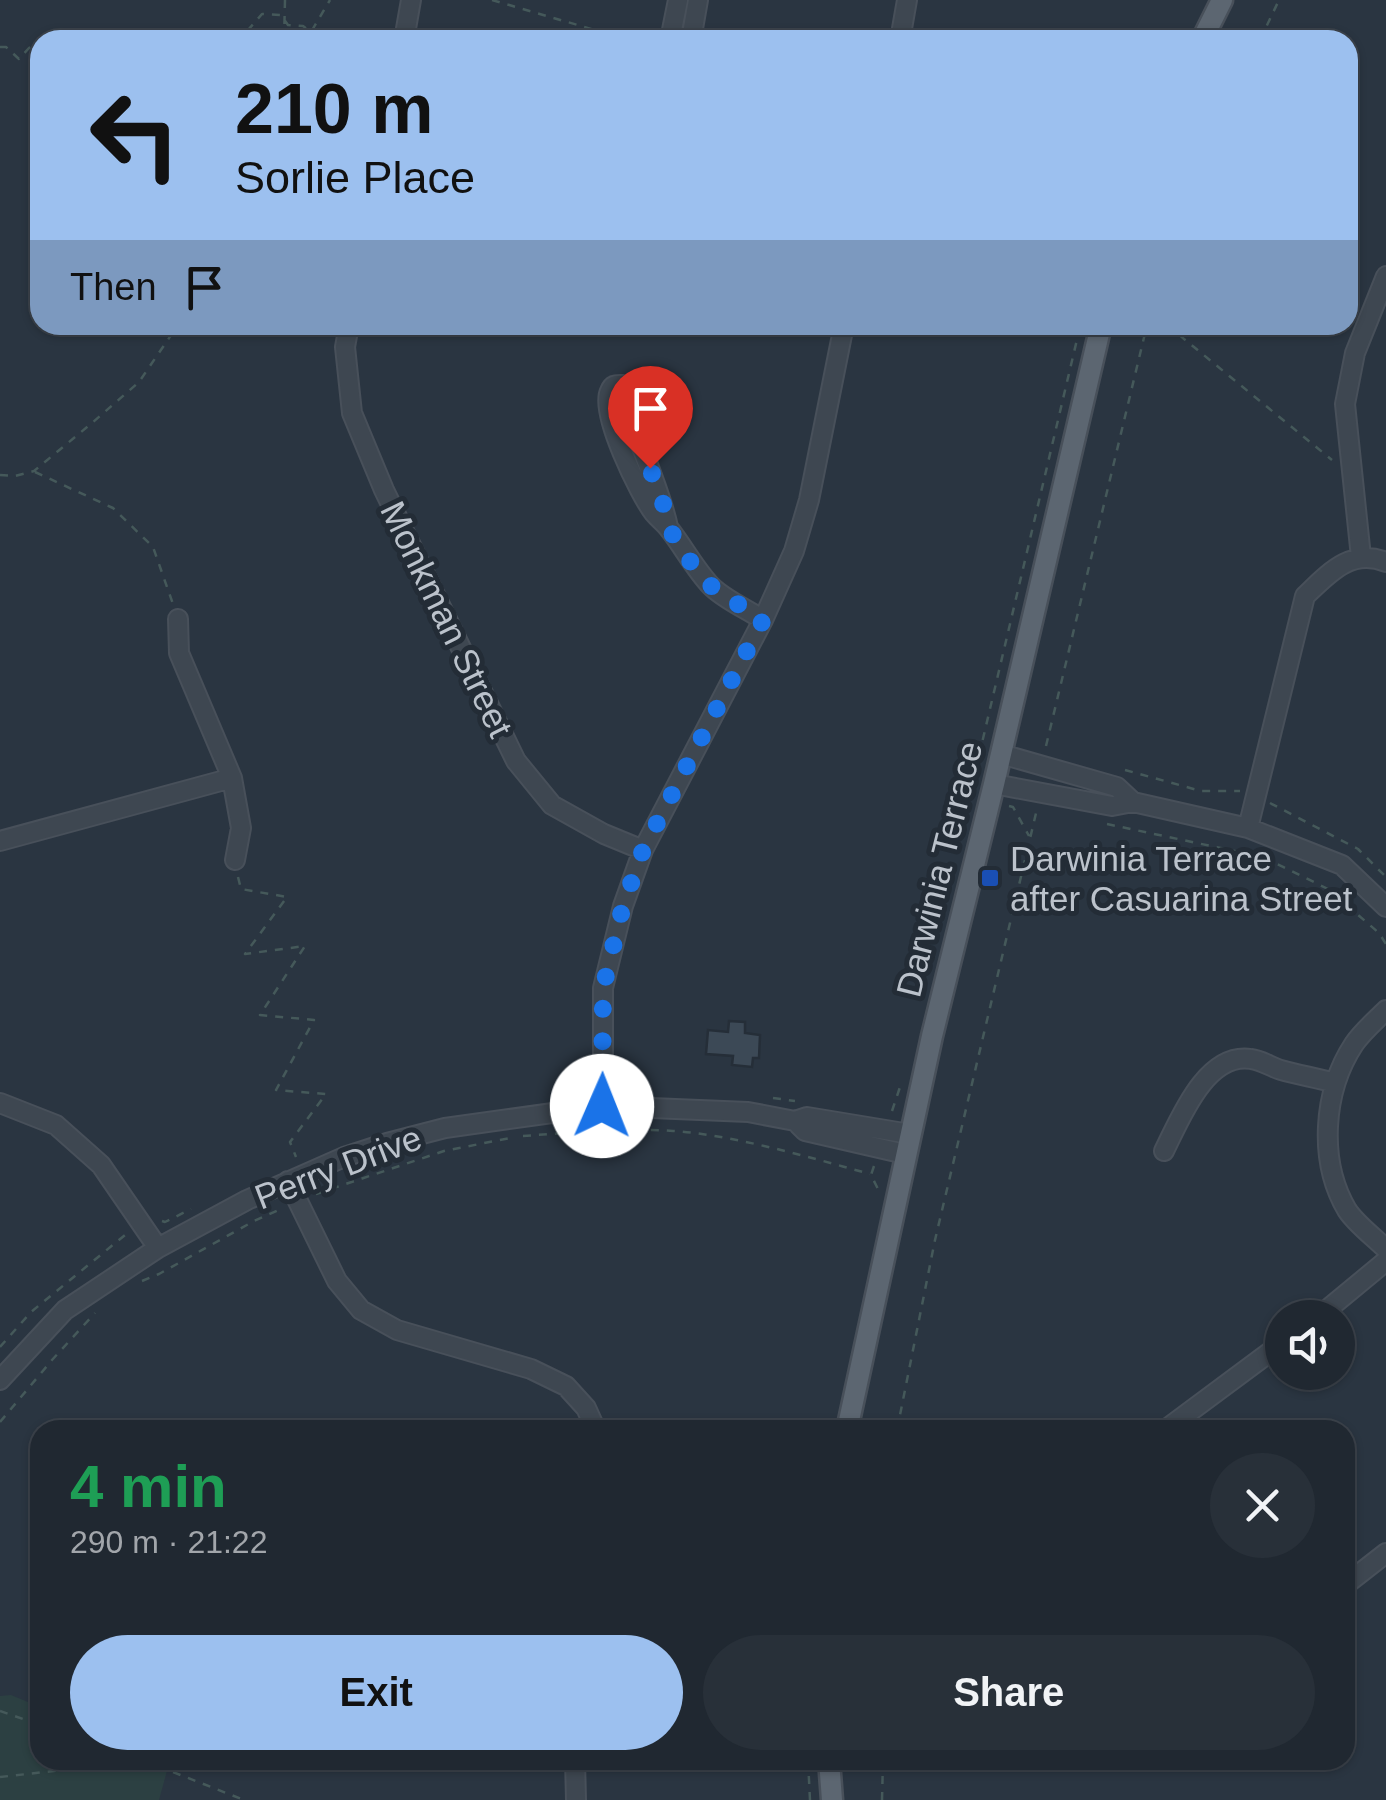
<!DOCTYPE html>
<html lang="en">
<head>
<meta charset="utf-8">
<style>
	body { margin:0; font-family:Arial,sans-serif; background:#283039; color:#f1f3f6; height:100vh; display:flex; flex-direction:column; font-size:38px; white-space:nowrap }
	* { box-sizing:border-box; margin:0 }
	p { font-size:32px; color:#a2a6ab }
	.icon { flex:none; width:55px; height:55px; fill:none; stroke:currentColor; stroke-width:2; stroke-linecap:round; stroke-linejoin:round }
	.map { position:relative; flex:1; overflow:hidden }
	.panel { position:absolute; left:30px; top:1420px; width:1325px; height:350px; display:flex; flex-direction:column; background:#202831; border-radius:30px; box-shadow:0 2px 8px #0004,0 0 0 2px #3d444d }
	.panel>* { flex:none }
	.top-card { position:absolute; left:30px; top:30px; width:1328px; height:305px; border-radius:30px; box-shadow:0 2px 8px #0004,0 0 0 2px #3d444d; background:#9cc0ef; color:#111; overflow:hidden }
	.fabs { position:absolute; left:1265px; top:1300px; display:grid; gap:20px }
	.fabs a { display:grid; place-items:center; width:90px; height:90px; border-radius:50%; background:#202831; box-shadow:0 2px 8px #0004,0 0 0 2px #3d444d; font-size:50px }
	.pin { position:absolute; display:grid; place-items:center; width:85px; height:85px; color:#fff; margin:-102px -42px; border-radius:50% 50% 50% 0; rotate:-45deg; box-shadow:0 0 10px #0007 }
	.pin .icon { rotate:45deg }
	.me { position:absolute; width:110px; margin:-55px; rotate:1deg; stroke-linejoin:round; filter:drop-shadow(0 0 8px #0008) }
	.turn { display:flex; align-items:center; gap:35px; height:210px; padding:0 40px; font-size:45px }
	.turn .icon { width:130px; height:130px; stroke-width:2.5 }
	.turn b { display:block; font-size:70px; line-height:85px }
	.then { display:flex; align-items:center; height:95px; padding:0 40px; background:#0003; gap:20px; font-size:38px }
	.round { display:grid; place-items:center; flex:none; width:105px; height:105px; border-radius:52px; background:#283039 }
	.headline { display:flex; align-items:center; justify-content:space-between; height:170px; padding:0 40px }
	h1 { font-size:60px; font-weight:600; line-height:75px; color:#1e9e55 }
	.cta { display:flex; gap:20px; margin-top:auto; padding:20px 40px }
	.cta a { flex:1; height:115px; border-radius:60px; background:#9cc0ef; color:#111; font-size:40px; font-weight:600; line-height:115px; text-align:center }
	.cta a+a { background:#283039; color:#f1f3f6 }
	.map>svg:first-child { display:block }
	.green { fill:#2c4042 }
	.building { fill:#3c4956; stroke:#252e38; stroke-width:2.5 }
	.lines { fill:none; stroke-linecap:round; stroke-linejoin:round }
	.minor-casing { stroke:#48505a; stroke-width:22 }
	.major-casing { stroke:#48505a; stroke-width:25 }
	.path { stroke:#45595a; stroke-width:2.5; stroke-dasharray:8 8; stroke-linecap:butt }
	.minor { stroke:#3e4751; stroke-width:18 }
	.major { stroke:#5c6671; stroke-width:20 }
	.route { stroke:#1a73e8; stroke-width:18; stroke-dasharray:0 32.4 }
	.transit-dot { fill:#1a4fb4; stroke:#232c36; stroke-width:4 }
	.labels { text-anchor:middle; dominant-baseline:central; stroke-width:10; stroke-linejoin:round; paint-order:stroke }
	.street-label { font-size:35px; fill:#bbc2cb; stroke:#232c36 }
	.poi-label { font-size:35px; fill:#bbc2cb; stroke:#232c36; text-anchor:start }
</style>
</head>
<body>
<div class="map">
<svg width="1386" height="1800" viewBox="0 0 1386 1800">
	<rect width="100%" height="100%" fill="#2a3541"/>
	<path class="green" d="M11,1695L40,1707V1760H170L159,1800H0V1696Z"/>
	<path class="building" d="M729,1021L745,1022V1033L760,1035L759,1058H753L752,1067L732,1065L733,1056L706,1054L708,1030L728,1032Z"/>
	<g class="lines">
		<defs>
			<path id="minor" d="M404,40L411,0
				M670,40L678,0
				M691,40L698,0
				M900,40L907,0
				M349,325L345,347L352,413L384,490L516,761L552,805L604,834L643,850
				M668,527C661,493 645,463 637,429C633,414 635,394 623,385C616,385 613,384 610,391C599,412 640,495 654,513C659,519 665,523 670,530C684,548 695,569 711,586C725,600 747,609 763,620
				M1361,557L1345,404L1355,353L1386,276
				M178,619L179,653L232,778L241,828L235,860
				M1001,754L1117,787L1133,802
				M994,784L1112,806L1133,802L1248,828L1342,865L1386,907
				M1248,828L1305,596C1329,573 1351,548 1386,562
				M0,841L232,778
				M1386,1010C1375,1021 1362,1032 1354,1044C1323,1091 1318,1161 1347,1210C1356,1224 1374,1237 1386,1249
				M0,1103L56,1125L101,1165L158,1248
				M603,1106V988L623,906L643,850L763,620L794,551L809,500L844,325
				M795,1121L805,1131L905,1154
				M1164,1151C1180,1119 1206,1052 1251,1059C1261,1060 1271,1067 1281,1070C1299,1075 1317,1078 1335,1083
				M288,1181L337,1281L361,1310L397,1330L531,1369L566,1386L586,1408L596,1430
				M1317,1318L1386,1261
				M0,1380L65,1310L158,1248L247,1200L344,1157L387,1143L445,1128L603,1106L748,1112L795,1121L807,1117L910,1134
				M1165,1430L1282,1343
				M1345,1585L1386,1553
				M575,1760L576,1800"/>
			<path id="major" d="M1202,40L1222,0
				M847,1430L932,1036L994,784L1101,325
				M829,1760L832,1800"/>
		</defs>
		<use href="#minor" class="minor-casing"/>
		<use href="#major" class="major-casing"/>
		<path class="path" d="M492,0L629,40
			M229,40H230
			M235,40L242,37L262,14L281,15L288,25L303,26L311,32L330,0
			M284,40L285,0
			M1260,40L1279,0
			M0,47H6L19,59L29,48L35,46L40,49
			M1167,325L1332,460
			M35,472L113,508L153,547L173,604
			M0,475L15,476L34,471L92,423L139,382L178,325
			M1046,746L1147,325
			M1125,770L1201,791H1240
			M1270,803L1358,849L1386,877
			M1009,806L1013,807L1029,836
			M1107,824L1263,857L1328,889L1379,933L1386,944
			M957,849L1079,331
			M238,877L241,889L287,897L245,954L305,946L260,1015L314,1020L276,1090L326,1094L290,1142L296,1157
			M773,1098L795,1101
			M892,1111L902,1081
			M523,1136C580,1132 638,1126 695,1133C754,1141 812,1158 870,1174
			M874,1166L871,1175L879,1191
			M316,1194L444,1151L510,1138
			M162,1221L165,1222L191,1209
			M142,1281L159,1274L254,1221L281,1209
			M0,1347L31,1312L125,1235
			M0,1422L52,1360L95,1313
			M897,1430L935,1240L1037,809
			M0,1711L40,1725
			M808,1760L810,1800
			M0,1777L145,1761L244,1800
			M882,1800L883,1760"/>
		<use href="#minor" class="minor"/>
		<use href="#major" class="major"/>
	</g>
	<g class="lines">
		<path class="route" d="M602,1106L603,988L623,906L643,850L763,620L714,589L689,560L668,527L664,506L650,468"/>
	</g>
	<rect class="transit-dot" x="980" y="868" width="20" height="20" rx="5"/>
	<g class="labels">
		<g class="street-label">
			<text transform="translate(447 619) rotate(64)">Monkman Street</text>
			<text transform="translate(939 869) rotate(-76)">Darwinia Terrace</text>
			<text transform="translate(338 1167) rotate(-21)">Perry Drive</text>
		</g>
		<g class="poi-label">
			<text x="1010" y="858">Darwinia Terrace<tspan x="1010" dy="40">after Casuarina Street</tspan></text>
		</g>
	</g>
</svg>
<div class="fabs">
<a><svg class="icon" aria-label="sound" viewBox="0 0 24 24"><path d="M4 9h4l5-4v14l-5-4H4zM17 9q2 3 0 6"/></svg></a>
</div>
<div class="pin" style="left:650px;top:468px;background:#d93025"><svg class="icon" aria-label="arrive" viewBox="0 0 24 24"><path d="M6 21V4h12l-3 4 3 4H6"/></svg></div>
<svg class="me" style="left:602px;top:1106px" viewBox="-20 -20 40 40"><circle r="19" fill="#fff"/><path d="M0-13L10 11 0 6-10 11z" fill="#1a73e8"/></svg>
<div class="top-card">
<div class="turn"><svg class="icon" aria-label="left" viewBox="0 0 24 24"><path d="M17 20v-9H6M10 6l-5 5 5 5"/></svg><div><b>210 m</b>Sorlie Place</div></div>
<div class="then">Then<svg class="icon" aria-label="arrive" viewBox="0 0 24 24"><path d="M6 21V4h12l-3 4 3 4H6"/></svg></div>
</div>
<section class="panel">
<div class="headline"><div><h1>4 min</h1><p>290 m · 21:22</p></div><a class="round"><svg class="icon" aria-label="close" viewBox="0 0 24 24"><path d="M6 6l12 12M18 6L6 18"/></svg></a></div>
<div class="cta"><a>Exit</a><a>Share</a></div>
</section>
</div>
</body>
</html>
